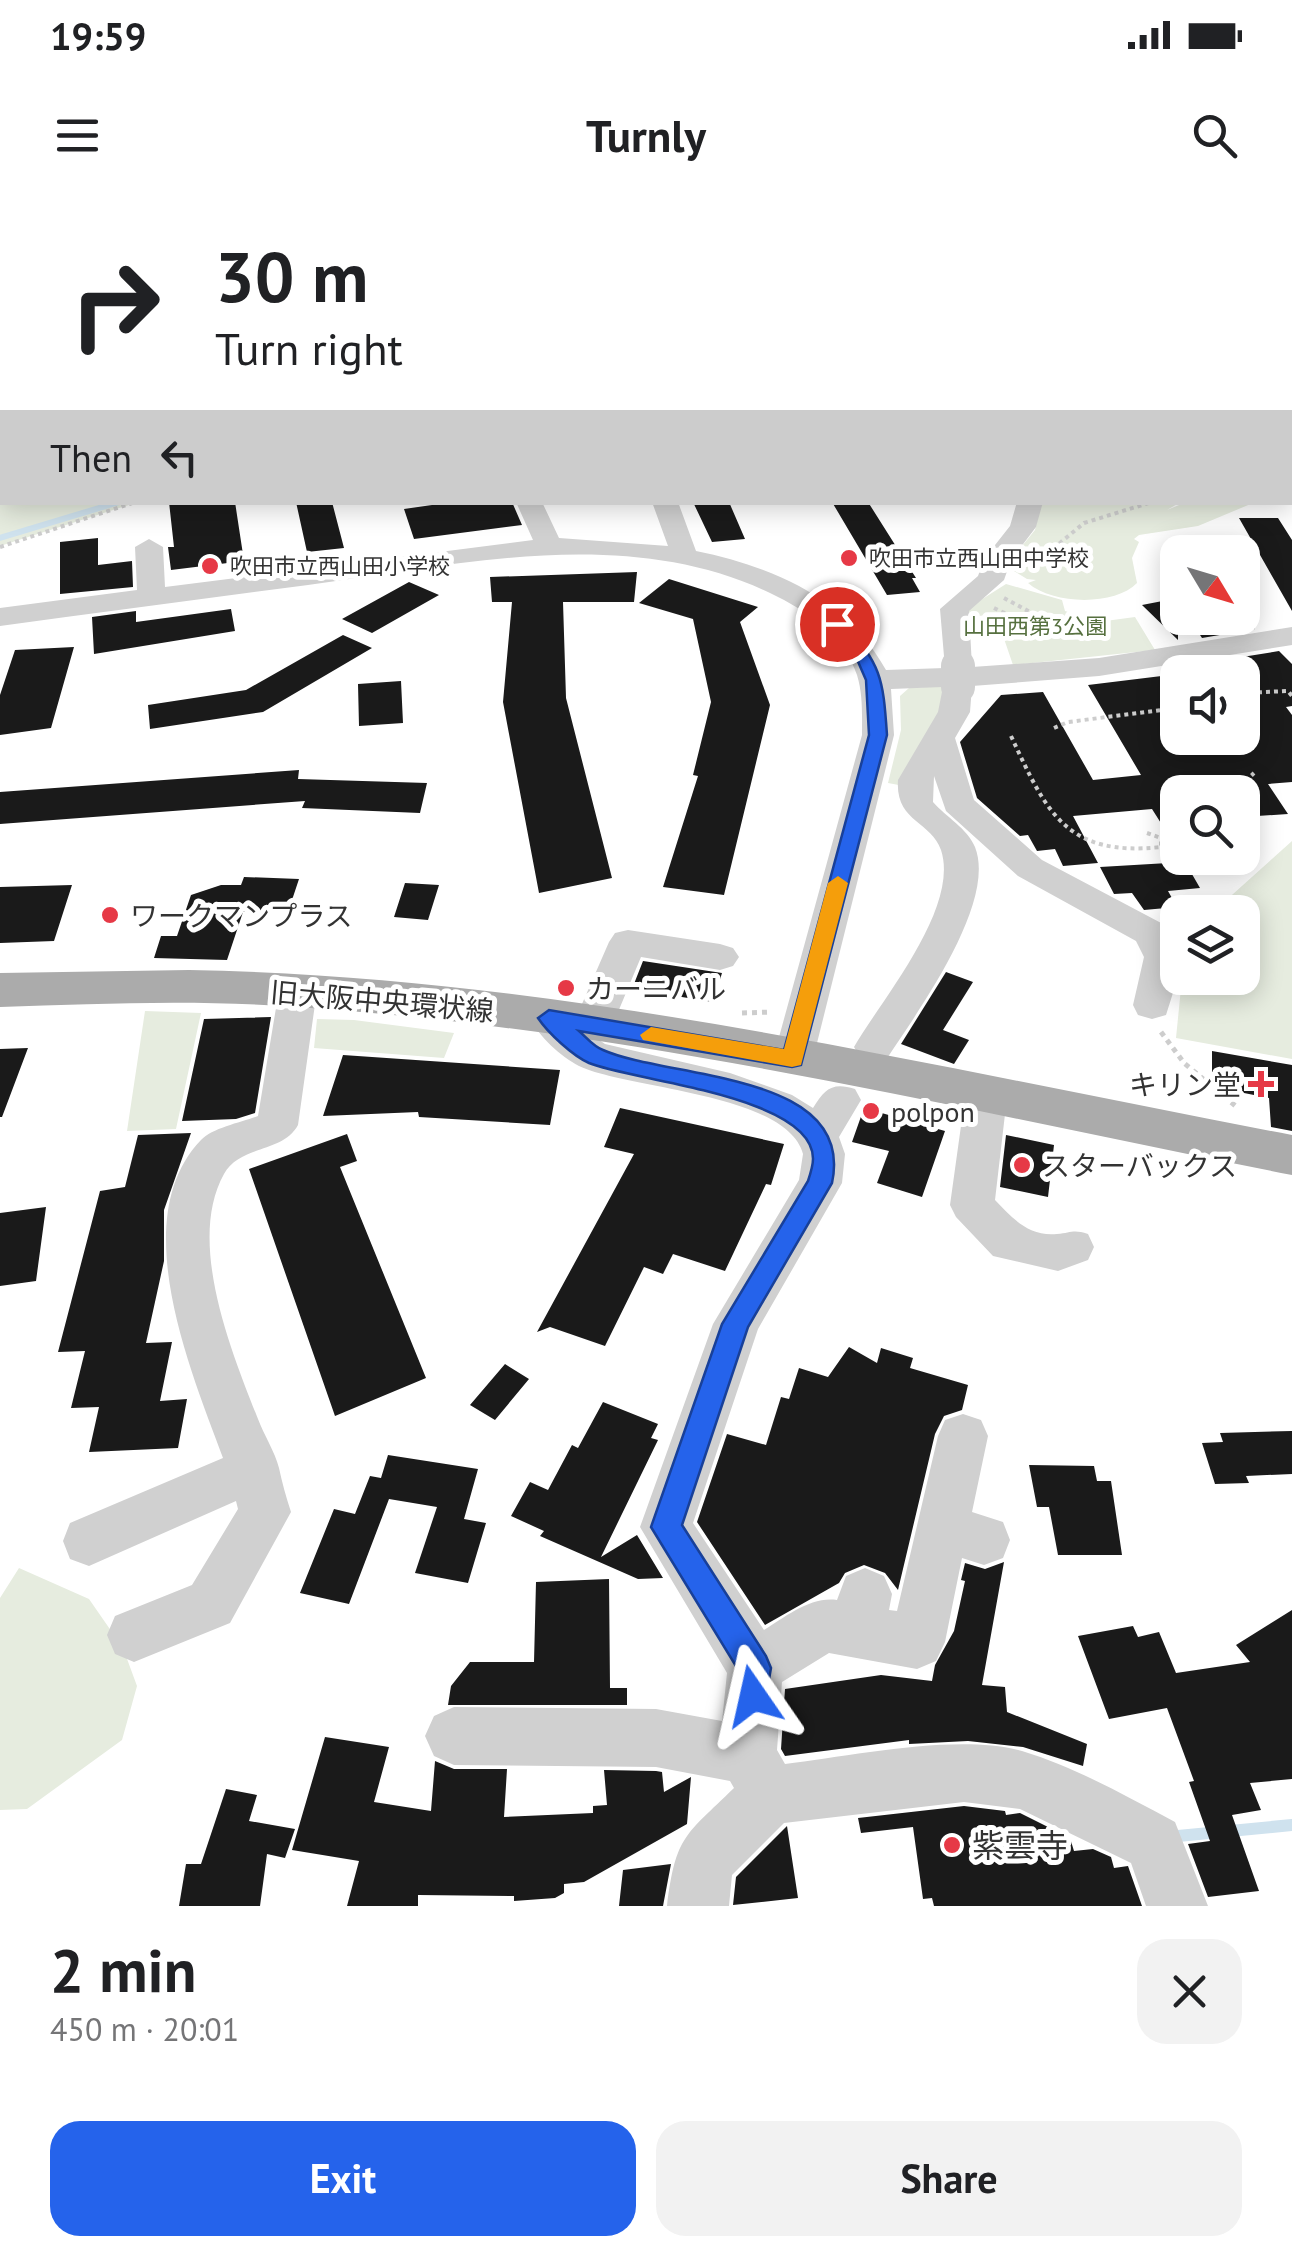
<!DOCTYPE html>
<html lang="en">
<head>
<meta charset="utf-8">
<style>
	body { margin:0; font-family:"PT Sans","Noto Sans JP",sans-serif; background:#f2f2f2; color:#202124; height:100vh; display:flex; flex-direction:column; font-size:38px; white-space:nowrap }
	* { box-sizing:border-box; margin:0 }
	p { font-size:32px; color:#757577 }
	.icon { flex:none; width:55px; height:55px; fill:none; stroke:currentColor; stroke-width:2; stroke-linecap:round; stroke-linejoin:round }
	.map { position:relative; height:1706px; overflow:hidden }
	.details { display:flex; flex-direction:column; background:#fff; flex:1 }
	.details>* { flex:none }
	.top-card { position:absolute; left:0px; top:0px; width:1292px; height:305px; box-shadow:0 5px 25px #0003; background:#fff; color:#202124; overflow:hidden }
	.needle { width:65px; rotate:128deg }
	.fabs { position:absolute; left:1160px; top:335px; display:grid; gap:20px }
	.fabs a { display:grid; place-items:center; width:100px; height:100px; border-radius:20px; background:#fff; box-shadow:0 5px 25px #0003; font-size:50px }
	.pin { position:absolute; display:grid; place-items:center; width:85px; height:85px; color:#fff; margin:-42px; border:5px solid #fff; border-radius:50%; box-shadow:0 2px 10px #0007 }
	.me { position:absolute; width:110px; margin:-55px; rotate:349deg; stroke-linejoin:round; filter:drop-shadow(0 0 8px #0008) }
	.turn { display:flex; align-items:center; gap:35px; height:210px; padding:0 50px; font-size:45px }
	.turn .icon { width:130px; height:130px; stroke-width:2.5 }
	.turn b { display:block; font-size:70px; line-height:85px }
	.then { display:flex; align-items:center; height:95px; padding:0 50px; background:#0003; gap:20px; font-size:38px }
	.round { display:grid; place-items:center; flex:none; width:105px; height:105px; border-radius:30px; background:#f2f2f2 }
	.head { display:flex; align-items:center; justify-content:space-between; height:170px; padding:0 50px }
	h1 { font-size:60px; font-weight:800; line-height:75px }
	.cta { display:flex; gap:20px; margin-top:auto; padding:20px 50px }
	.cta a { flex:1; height:115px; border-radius:30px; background:#2563eb; color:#fff; font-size:40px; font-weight:800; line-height:115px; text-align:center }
	.cta a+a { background:#f2f2f2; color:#202124 }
	.status { display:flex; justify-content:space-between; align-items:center; height:70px; padding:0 50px; background:#fff; direction:ltr }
	.status svg { height:28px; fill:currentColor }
	header { display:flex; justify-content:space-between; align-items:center; height:130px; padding:0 50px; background:#fff; font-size:45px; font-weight:800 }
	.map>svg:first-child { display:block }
	.green { fill:#e6ecdf }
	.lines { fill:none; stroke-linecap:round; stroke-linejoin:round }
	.stream-far1 { stroke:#cfe2ee; stroke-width:6 }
	.stream { stroke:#cfe2ee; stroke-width:12 }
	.building { fill:#1a1a1a }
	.path-far2 { stroke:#cdcdcd; stroke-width:2.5; stroke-dasharray:2.5 2.5; stroke-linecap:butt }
	.path-far1 { stroke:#cdcdcd; stroke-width:4; stroke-dasharray:4 4; stroke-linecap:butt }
	.path { stroke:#cdcdcd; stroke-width:5; stroke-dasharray:5 5; stroke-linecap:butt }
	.minor { fill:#d0d0d0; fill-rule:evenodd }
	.major { fill:#ababab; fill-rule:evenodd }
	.minor-bridge { stroke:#d0d0d0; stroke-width:34 }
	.route { fill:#2563eb; stroke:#184099; stroke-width:2.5 }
	.slow { fill:#f59e0b }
	.poi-dot { fill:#e63946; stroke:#fff; stroke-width:4 }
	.labels { text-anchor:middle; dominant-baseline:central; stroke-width:10; stroke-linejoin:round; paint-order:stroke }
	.far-poi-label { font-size:22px; fill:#333; stroke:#fff; text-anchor:start }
	.far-park-label { font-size:22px; fill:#56703f; stroke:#fff }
	.poi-label { font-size:28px; fill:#333; stroke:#fff; text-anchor:start }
	.street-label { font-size:28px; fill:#333; stroke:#fff }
	.near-poi-label { font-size:32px; fill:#333; stroke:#fff; text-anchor:start }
</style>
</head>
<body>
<div class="status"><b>19:59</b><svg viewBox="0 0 49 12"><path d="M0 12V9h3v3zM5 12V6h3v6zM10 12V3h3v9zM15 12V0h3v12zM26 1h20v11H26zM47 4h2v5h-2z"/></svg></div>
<header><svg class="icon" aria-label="menu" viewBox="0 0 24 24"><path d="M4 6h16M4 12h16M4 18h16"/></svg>Turnly<svg class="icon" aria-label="search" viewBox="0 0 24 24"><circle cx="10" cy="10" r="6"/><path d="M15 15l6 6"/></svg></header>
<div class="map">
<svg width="1292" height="1706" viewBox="0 0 1292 1706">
	<rect width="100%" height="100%" fill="#fff"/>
	<path class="green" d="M0,182L2,302L135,303L0,346Z
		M1041,303H1179L1167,310L1184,303H1253L1198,326L1139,335L1134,339L1139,342L1132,358L1137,383C1115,406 1053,405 1028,383L1036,380L1027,379L1006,366L1035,330Z
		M1006,384L1062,400L1065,411L1098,422L1135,417L1155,450L1013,465L1000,427L966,428L965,410Z
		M945,486V501L904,586L888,583L901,530L900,496L909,488Z
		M1292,641V859L1176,838L1182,778H1242V712H1213Z
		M145,811L201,813L176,929L127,931Z
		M317,819L354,820L454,833L444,858L314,848Z
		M19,1368L89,1399L123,1448L137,1486L122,1540L27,1609L0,1610V1398Z"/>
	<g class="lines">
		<path class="stream-far1" d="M0,338L119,302"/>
		<path class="stream" d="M1178,1636L1292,1625"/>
	</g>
	<path class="building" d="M169,302H235L244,361L171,370L168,347H174Z
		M296,302H332L344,348L307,352Z
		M453,302H512L522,325L414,339L404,309Z
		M693,302H729L745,339L712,342Z
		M832,302H868L916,378H912L920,392L887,395Z
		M1239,318H1278L1292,340V411Z
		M98,338V365L132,361L133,387L60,394V342Z
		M637,372L634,402H563L566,498L612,678L539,693L503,502L512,402H492L490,377Z
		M669,379L758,407L740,422L770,505L724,695L663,687L698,576L693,575L711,502L693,419L639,403Z
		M409,382L439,395L372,433L342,419Z
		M1178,398V440L1142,405Z
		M231,409L235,431L94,454L92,417L136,411V422Z
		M1189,418H1242L1255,429L1202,438Z
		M343,435L372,448L263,512L150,529L148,505L246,490Z
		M74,447L51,528L0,535V495L15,450Z
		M1279,451L1292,464V506L1286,507L1292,515V582L1268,584L1288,614L1242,617V592H1178V650L1152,609L1073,616L1098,663L1063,666L1055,649L1037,651L1028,635L1020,636L977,598L960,542L1001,495L1043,492L1093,580L1141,575L1088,485L1178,474V538H1259L1242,510L1249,509L1242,500V472H1225L1217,461Z
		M401,481L403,523L359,526L358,484Z
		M299,570L298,579L427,583L420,613L302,608L305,601L0,624V592Z
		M1185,662L1200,688L1168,691L1177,707L1144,710L1132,693L1114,694L1100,667Z
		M244,677L299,679L288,712H243L227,760L154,758L161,736H177L191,695L221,685H241Z
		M405,683L439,685L428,720L394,717Z
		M72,685L54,741L0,743V687Z
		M643,761L722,773L713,802L632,789Z
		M946,772L973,782L943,830L969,840L954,864L901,844Z
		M271,817L255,913L236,919L182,921L204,819Z
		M28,848L2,917H0V849Z
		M1212,851L1292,865V931L1271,927L1269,898L1229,890V879L1212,875Z
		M343,855L560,870L550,925L419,917L418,912L323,916Z
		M620,908L784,944L771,985L766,984L725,1071L673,1054L663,1074L644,1067L605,1146L550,1127L537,1132L634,954L604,947Z
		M864,908L945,931L922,997L877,983L889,951L852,942Z
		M191,933L164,1010V1061L146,1143L172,1142L160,1201L187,1199L178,1248L89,1252L99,1207L71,1208L85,1151L58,1152L100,991L125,987L138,935Z
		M347,934L357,961L340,967L426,1178L335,1216L249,969Z
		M1006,935L1054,945L1048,997L1000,987Z
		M46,1007L36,1081L0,1086V1013Z
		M849,1147L877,1163L881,1148L913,1158L910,1168L968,1185L962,1210L944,1216L935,1234L898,1390L885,1373L864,1365L845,1373L839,1383L765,1425L697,1322L727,1234L766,1245L781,1197L789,1199L799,1168L828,1177Z
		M505,1164L529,1179L495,1220L470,1205Z
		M603,1202L658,1224L651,1238L658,1240L601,1357L637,1335L663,1378L638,1379L540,1336L544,1331L511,1316L530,1282L548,1290L572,1245L578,1248Z
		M1292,1231V1274L1246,1276L1249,1283L1215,1284L1202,1243L1223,1242L1220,1233Z
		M388,1255L478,1269L464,1319L486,1323L468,1383L415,1373L437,1307L389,1299L349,1404L300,1393L334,1309L355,1314L370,1276L381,1278Z
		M1029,1265L1094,1266L1097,1281H1111L1122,1355H1058L1049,1307H1037Z
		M1004,1362L982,1485L1005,1487L1007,1512L1087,1544L1083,1566L1023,1547L968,1541L909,1544V1540L785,1556L781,1549L785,1489L881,1475L932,1481L935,1465L954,1431L965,1381L961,1380L965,1363L985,1369Z
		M609,1379L610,1488H627V1505H448L451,1486L470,1462H534L536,1382Z
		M1292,1410V1579L1250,1583L1261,1610L1232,1615L1259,1691L1208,1697L1188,1644L1210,1641L1189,1582L1194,1581L1167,1508L1109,1519L1078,1436L1133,1426L1138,1437L1159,1432L1176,1473L1250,1462L1236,1445Z
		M325,1537L389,1547L374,1602L431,1611L435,1561L454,1569H507L504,1617L593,1613V1606L607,1605L604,1570L656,1571L662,1572L664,1592L691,1577L687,1624L584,1682L564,1684V1693L555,1698L514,1701V1696L418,1695V1706H347L359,1661L292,1650Z
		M226,1589L257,1595L249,1621L295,1629L285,1658L267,1654L260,1706H179L186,1664H201Z
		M964,1606L1005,1611L1006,1615L1020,1613L1070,1638L1074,1651L1093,1649L1111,1657L1114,1668L1128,1666L1142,1706H934L932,1698L923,1699L913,1627L861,1633L858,1618Z
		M787,1626L798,1698L733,1705L736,1677Z
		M671,1664L663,1706H619L623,1670Z"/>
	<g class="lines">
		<path class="path-far2" d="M962,0L966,2
			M1,98L2,114"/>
		<path class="path-far1" d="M0,347L135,302
			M1026,365L1043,357L1084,323L1152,302
			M1004,398L1030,412
			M994,408L1017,419
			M1242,493L1288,491L1292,496
			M1054,528L1068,522L1178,508
			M1011,536C1047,613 1066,657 1161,647V638L1178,633
			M1234,592L1254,573
			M1147,633L1161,638"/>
		<path class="path" d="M742,813L771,812
			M1161,832L1184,863L1238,908"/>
		<path class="minor" d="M0,0H9L11,2H2L0,8Z
			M629,0H647V2H629Z
			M1068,0H1085L1086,2H1067Z
			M1192,0H1217L1218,2H1194Z
			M1290,2H1292V14H1290Z
			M0,73H2V85H0Z
			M0,170H2V184H0Z
			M516,302H542L559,338L668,346L652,302H678L696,351C774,367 846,398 886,470L945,468L940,409L978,376L984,359L1010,326L1017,302H1043L1036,327L1011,360L1004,380L969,411L972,467L1099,458L1292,427V445L1099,476L972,486L970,512L955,538L974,600L1042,660L1163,724L1178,749V777L1166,815L1152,819L1138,815L1133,805L1144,757L1136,741L1018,676L946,611L934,576L933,602C946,617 967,628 975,647C997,703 918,811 888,857L874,861L860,857L854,847C881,800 960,708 941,650C931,621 895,622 898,580L938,512L943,487L891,489L894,535L813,859L807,869L793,873L779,869L773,859L862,535C862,515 863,494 857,475C845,439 810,413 778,397C633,323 461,364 308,385C206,398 103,412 0,426V408L137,390L135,347L149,339L163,347L165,387L533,340Z
			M628,730L720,744L733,748L739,757L733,766L720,770L641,757L613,824L607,834L595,837L605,844L730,873L792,895L813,908C825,889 832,882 855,889L861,900L839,937L845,954L842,983L758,1129L693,1323L764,1430C785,1417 811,1396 837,1400L846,1376L865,1368L884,1376L892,1394L889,1410L897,1411L938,1236L945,1220L963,1214L981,1220L988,1236L972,1312L1003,1322L1010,1340L1003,1358L984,1365L962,1358L945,1442L936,1461L917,1469L829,1453L782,1482L777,1550L785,1564C852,1556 958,1533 1022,1551C1075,1567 1126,1596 1175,1622L1208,1706H1146L1131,1663L1020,1609L964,1602L784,1623L732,1675L729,1706H667C676,1635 685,1636 734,1588L730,1581L656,1567L454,1565L434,1556L425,1536L434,1516L454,1507L656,1509L722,1521L727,1473L640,1327L713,1124L799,980L803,954C787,893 627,889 579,866C560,856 540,837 529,818L535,808C554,803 562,807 575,820L609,742L615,733Z
			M298,777L312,781L317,790L298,925C283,953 240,945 224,974C186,1042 232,1153 258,1219C264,1235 275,1252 279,1268C282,1282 286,1297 291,1312L230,1423L134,1462L115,1454L107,1435L115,1416L192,1385L238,1309L236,1301L89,1366L70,1359L63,1341L70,1323L223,1258C192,1173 125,1019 201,940C212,928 242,922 258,916L279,790L284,781Z
			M986,882L1001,886L1007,897L995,1000C1012,1018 1029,1037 1057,1034C1071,1033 1073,1029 1088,1034L1094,1047L1088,1060L1058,1071L993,1056L956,1017L950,1005L965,897L971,886Z"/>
		<path class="major" d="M189,770C560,776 928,866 1292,935V975C953,908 611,824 264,805C176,800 88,804 0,807V773Z"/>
		<path class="minor-bridge" d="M958,466V487"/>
	</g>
	<path class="route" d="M831,421H843C881,466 883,476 887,535L801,865L792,867L579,831C586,837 594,847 603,850C668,879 856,871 832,983L748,1127L682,1325L766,1456L771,1468L764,1508L753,1513L741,1508L737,1496L739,1471L651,1327L722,1124L808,981C810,975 813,966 813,959C814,896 633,881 589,863C573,856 548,833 538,818L549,810L784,850L869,535L866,480L856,457L828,424Z"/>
	<path class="slow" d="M838,676L848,683L801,865L792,867L643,840L640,835L651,827L784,849L828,683Z"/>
	<g class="poi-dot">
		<circle cx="849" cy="358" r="10"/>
		<circle cx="210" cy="366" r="10"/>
		<circle cx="110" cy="715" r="10"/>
		<circle cx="566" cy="788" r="10"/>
		<path d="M1256 869h10v10h10v10h-10v10h-10v-10h-10v-10h10z"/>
		<circle cx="871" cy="911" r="10"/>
		<circle cx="1022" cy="965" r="10"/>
		<circle cx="952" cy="1645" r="10"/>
	</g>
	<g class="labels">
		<g class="far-poi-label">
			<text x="869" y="358">吹田市立西山田中学校</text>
			<text x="230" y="366">吹田市立西山田小学校</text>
		</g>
		<g class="far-park-label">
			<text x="1035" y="426">山田西第3公園</text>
		</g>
		<g class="poi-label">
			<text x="130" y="715">ワークマンプラス</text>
			<text x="586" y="788">カーニバル</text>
			<text x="1241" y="884" text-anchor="end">キリン堂</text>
			<text x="891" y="911">polpon</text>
			<text x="1042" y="965">スターバックス</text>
		</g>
		<g class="street-label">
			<text transform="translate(382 801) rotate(5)">旧大阪中央環状線</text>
		</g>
		<g class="near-poi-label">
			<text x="972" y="1645">紫雲寺</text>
		</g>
	</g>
</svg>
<div class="fabs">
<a><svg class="needle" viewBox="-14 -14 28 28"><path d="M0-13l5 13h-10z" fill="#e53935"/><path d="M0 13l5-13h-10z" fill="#757577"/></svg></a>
<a><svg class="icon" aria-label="sound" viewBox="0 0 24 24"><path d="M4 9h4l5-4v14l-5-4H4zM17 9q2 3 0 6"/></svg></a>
<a><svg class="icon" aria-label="search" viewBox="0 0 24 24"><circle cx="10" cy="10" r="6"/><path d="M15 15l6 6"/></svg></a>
<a><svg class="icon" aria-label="layers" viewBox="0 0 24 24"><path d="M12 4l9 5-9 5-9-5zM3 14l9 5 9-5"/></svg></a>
</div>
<div class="pin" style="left:837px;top:424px;background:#d93025"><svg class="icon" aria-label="arrive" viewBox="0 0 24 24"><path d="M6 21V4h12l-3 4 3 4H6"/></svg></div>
<svg class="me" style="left:753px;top:1496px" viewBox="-20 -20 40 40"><path d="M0-17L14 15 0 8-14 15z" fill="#2563eb" stroke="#fff" stroke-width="4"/></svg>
<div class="top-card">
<div class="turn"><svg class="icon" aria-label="right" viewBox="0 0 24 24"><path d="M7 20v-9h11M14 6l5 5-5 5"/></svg><div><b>30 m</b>Turn right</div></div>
<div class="then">Then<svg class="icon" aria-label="left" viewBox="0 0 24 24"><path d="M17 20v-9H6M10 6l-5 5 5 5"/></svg></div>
</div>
</div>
<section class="details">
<div class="head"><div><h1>2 min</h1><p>450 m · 20:01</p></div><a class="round"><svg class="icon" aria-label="close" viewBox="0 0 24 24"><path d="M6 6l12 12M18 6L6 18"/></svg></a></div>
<div class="cta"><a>Exit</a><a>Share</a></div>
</section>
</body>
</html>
